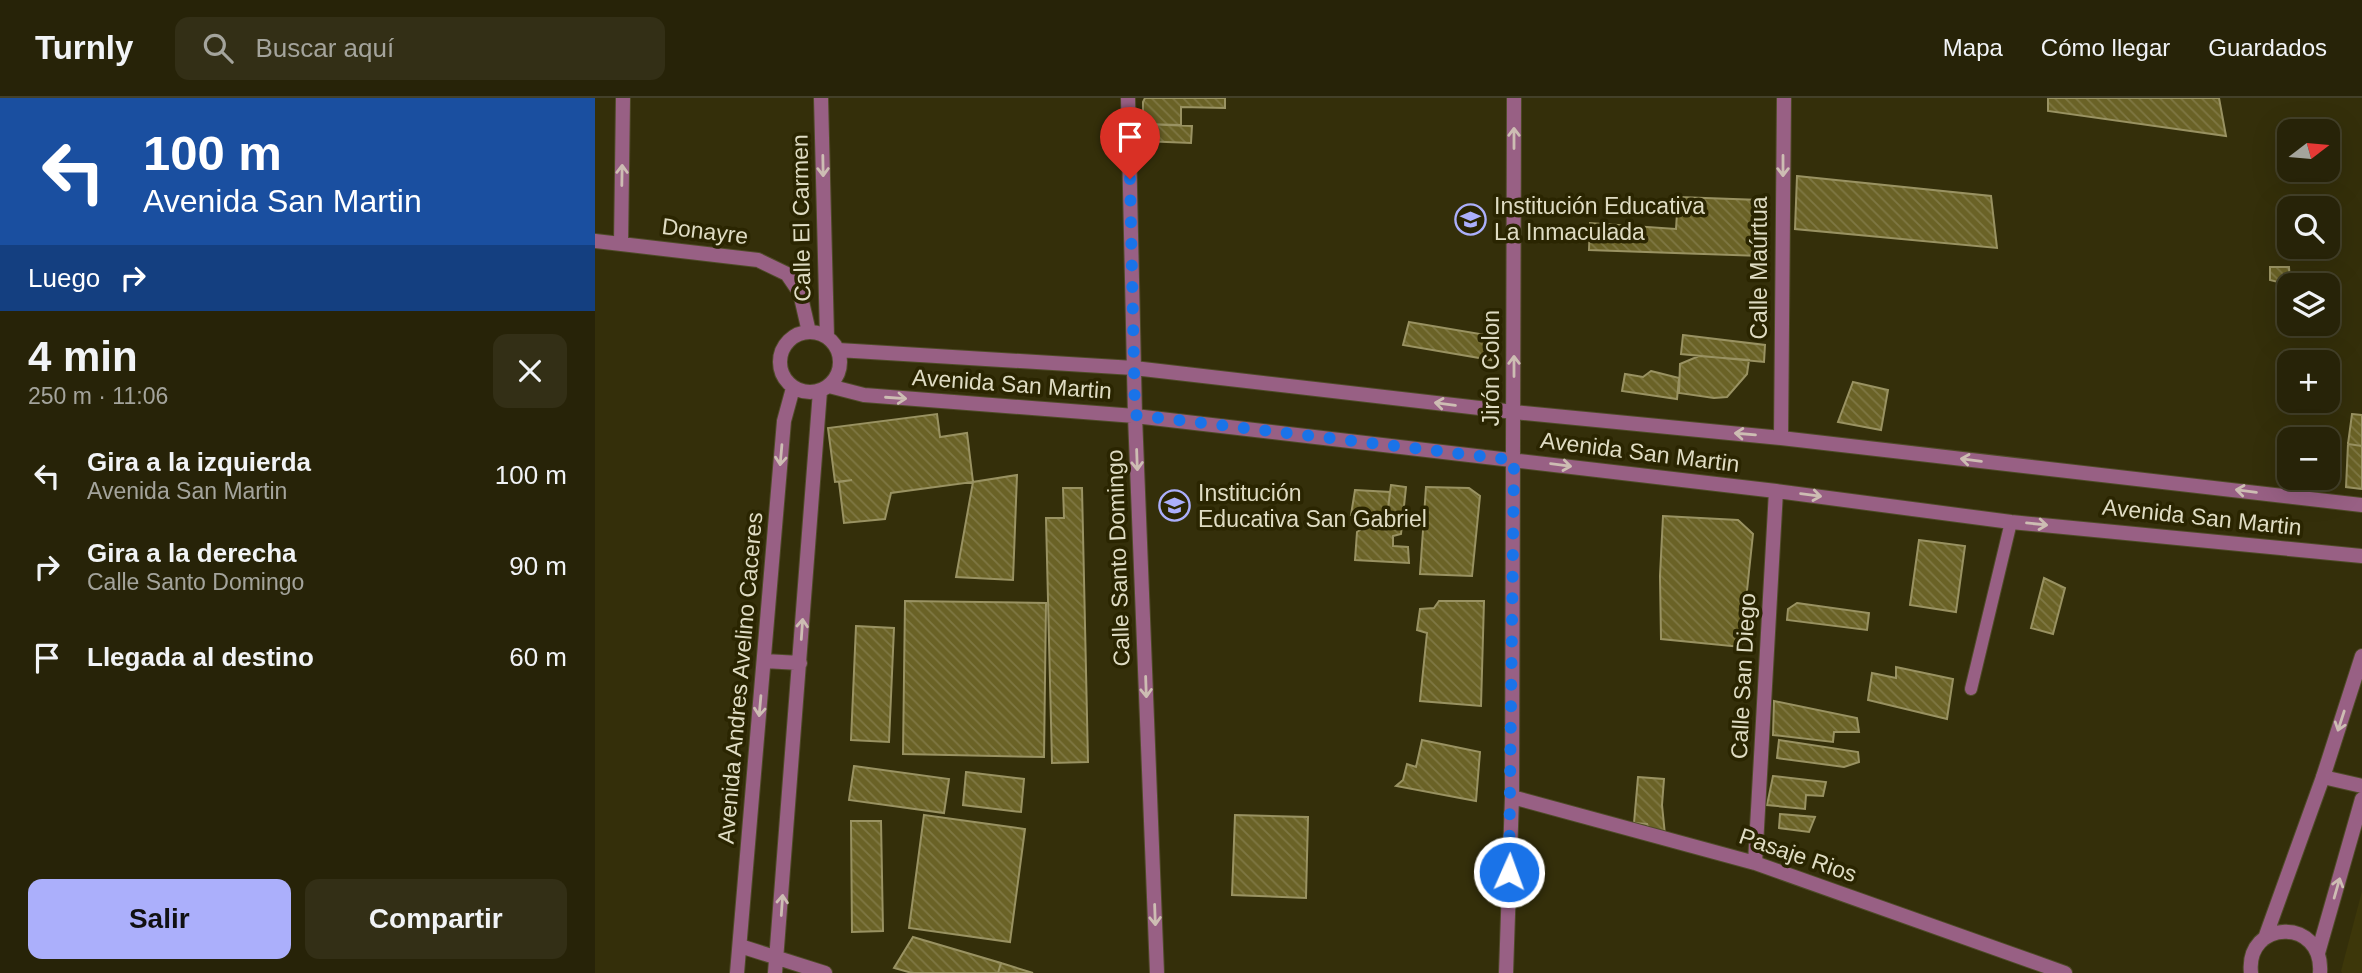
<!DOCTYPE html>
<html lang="es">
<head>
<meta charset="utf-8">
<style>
	body { margin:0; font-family:Helvetica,sans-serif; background:#332f16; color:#f1f3f6; height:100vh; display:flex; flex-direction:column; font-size:26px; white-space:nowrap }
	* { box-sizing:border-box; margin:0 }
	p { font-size:23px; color:#a4a49c }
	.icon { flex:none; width:38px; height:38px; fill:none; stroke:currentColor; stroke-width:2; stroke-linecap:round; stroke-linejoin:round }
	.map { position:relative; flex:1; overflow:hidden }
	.side { display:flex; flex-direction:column; background:#272308; width:595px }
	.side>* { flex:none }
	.guide { background:#1a4fa0; color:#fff; overflow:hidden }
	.needle { width:46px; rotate:74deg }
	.controls { position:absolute; left:1682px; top:21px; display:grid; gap:14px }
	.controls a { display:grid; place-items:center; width:63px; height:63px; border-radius:14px; background:#272308; box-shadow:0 7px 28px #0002,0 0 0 2px #434029; font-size:35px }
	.pin { position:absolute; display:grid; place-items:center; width:60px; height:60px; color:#fff; margin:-72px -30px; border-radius:50% 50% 50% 0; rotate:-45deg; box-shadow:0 0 7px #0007 }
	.pin .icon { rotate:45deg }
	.me { position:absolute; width:77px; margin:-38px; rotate:2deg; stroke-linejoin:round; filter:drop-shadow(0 0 5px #0008) }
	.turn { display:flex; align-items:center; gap:24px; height:147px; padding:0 28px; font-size:32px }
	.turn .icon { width:91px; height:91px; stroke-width:2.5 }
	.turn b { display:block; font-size:49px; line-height:60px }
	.then { display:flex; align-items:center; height:66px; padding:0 28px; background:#0003; gap:14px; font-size:26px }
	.round { display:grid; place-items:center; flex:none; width:74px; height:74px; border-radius:14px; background:#332f16 }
	.overview { display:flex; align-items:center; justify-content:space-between; height:119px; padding:0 28px }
	h1 { font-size:42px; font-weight:600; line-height:52px }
	.action { display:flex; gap:14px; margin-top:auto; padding:14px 28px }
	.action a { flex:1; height:80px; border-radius:14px; background:#abaffb; color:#111; font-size:28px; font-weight:600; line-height:80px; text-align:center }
	.action a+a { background:#332f16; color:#f1f3f6 }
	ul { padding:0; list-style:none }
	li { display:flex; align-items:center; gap:21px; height:91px; padding:0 28px }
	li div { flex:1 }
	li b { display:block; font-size:26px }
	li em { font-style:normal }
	header { display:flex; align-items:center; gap:42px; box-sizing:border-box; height:98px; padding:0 35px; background:#272308; border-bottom:2px solid #434029 }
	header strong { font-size:33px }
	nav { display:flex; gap:38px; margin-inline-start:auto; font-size:24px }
	.search { width:490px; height:63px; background:#332f16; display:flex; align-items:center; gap:18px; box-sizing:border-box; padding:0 24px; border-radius:14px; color:#a4a49c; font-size:26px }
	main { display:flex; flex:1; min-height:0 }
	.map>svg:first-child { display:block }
	.built { fill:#3d370a }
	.building { fill:url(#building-back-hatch); stroke:#999262; stroke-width:2 }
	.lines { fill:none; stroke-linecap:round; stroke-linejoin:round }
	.service-casing { stroke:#4f4b28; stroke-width:14 }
	.minor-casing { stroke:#4f4b28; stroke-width:16 }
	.tertiary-casing { stroke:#4f4b28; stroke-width:16 }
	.service { stroke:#986084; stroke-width:12 }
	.minor { stroke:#986084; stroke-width:14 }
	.tertiary { stroke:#986084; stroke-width:14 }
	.oneway { stroke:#cdbdb3 }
	.route { stroke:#1a73e8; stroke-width:12; stroke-dasharray:0 21.6 }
	.labels { text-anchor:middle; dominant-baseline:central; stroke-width:7; stroke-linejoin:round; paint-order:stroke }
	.poi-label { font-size:23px; fill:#dfdcc3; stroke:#2a2501; text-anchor:start }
	.street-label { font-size:23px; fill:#dfdcc3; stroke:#2a2501 }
</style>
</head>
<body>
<header>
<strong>Turnly</strong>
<div class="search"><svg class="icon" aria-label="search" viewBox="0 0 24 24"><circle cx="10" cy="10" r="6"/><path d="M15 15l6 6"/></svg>Buscar aquí</div>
<nav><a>Mapa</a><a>Cómo llegar</a><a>Guardados</a></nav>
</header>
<main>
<section class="side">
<div class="guide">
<div class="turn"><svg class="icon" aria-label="left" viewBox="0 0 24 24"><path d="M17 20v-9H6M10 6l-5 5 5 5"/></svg><div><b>100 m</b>Avenida San Martin</div></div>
<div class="then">Luego<svg class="icon" aria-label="right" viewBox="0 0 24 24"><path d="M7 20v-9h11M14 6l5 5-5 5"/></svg></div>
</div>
<div class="overview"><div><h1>4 min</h1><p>250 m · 11:06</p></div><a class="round"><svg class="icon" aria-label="close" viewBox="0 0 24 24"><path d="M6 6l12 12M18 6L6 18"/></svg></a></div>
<ul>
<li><svg class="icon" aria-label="left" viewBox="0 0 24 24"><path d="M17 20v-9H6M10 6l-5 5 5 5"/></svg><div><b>Gira a la izquierda</b><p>Avenida San Martin</p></div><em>100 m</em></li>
<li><svg class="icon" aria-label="right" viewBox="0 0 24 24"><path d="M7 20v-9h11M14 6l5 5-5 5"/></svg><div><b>Gira a la derecha</b><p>Calle Santo Domingo</p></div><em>90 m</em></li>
<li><svg class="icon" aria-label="arrive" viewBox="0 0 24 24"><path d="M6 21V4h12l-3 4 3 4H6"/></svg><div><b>Llegada al destino</b></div><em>60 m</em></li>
</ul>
<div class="action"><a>Salir</a><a>Compartir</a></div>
</section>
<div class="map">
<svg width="1767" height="875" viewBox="0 0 1767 875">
	<defs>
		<pattern id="building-back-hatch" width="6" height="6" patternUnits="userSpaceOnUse" patternTransform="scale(1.75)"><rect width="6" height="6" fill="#6a6226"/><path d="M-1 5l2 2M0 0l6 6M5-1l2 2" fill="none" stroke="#7f7844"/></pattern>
	</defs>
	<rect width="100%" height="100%" fill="#342f0a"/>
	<path class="built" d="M1767,793V875H1747L1746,873Z"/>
	<path class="building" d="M550,0H630V10L586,9V27L548,26V4Z
		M1453,0H1624L1631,38L1453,13Z
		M548,26L597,28L596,45L547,43Z
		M1202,78L1396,98L1402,150L1200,131Z
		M1083,99L1165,102L1166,158L994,152L995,125L1081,131Z
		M1675,169H1694L1695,187L1675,182Z
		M814,224L897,238L896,262L808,247Z
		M1088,237L1170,247L1169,264L1086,256Z
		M1104,258L1154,262L1152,276L1132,299L1119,300L1084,295L1085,266Z
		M1056,273L1084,280L1082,301L1027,293L1030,276L1048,279Z
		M1258,284L1293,292L1286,332L1243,324Z
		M342,316L345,339L372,335L378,384L296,395L290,421L249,425L244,384L257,382L240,384L233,330Z
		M1757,316L1767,317V348L1753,346Z
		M1753,346L1767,348V391L1751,389Z
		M422,377L418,482L361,479L378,384Z
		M796,387L811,389L806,436L798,438V448L813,449L814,465L760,462L762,434L770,429L771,419H792Z
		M831,389L874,390L885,398L877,478L825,476Z
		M468,390H487L493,664L457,665L451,420H469Z
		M760,392L795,394L792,419L756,417Z
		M1068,418L1143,422L1158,436L1146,549L1066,541L1065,478Z
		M1324,442L1370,448L1361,514L1315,507Z
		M1449,480L1470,490L1458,536L1436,530Z
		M310,503L451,505L449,659L308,656Z
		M844,503H889L886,608L825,603L832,535L822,532L825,511L839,510Z
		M1202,505L1274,515L1272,532L1192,522L1193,511Z
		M261,528L299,530L294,644L256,642Z
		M1301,569L1358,581L1352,621L1273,602L1277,575L1301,580Z
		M1179,603L1262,620L1264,634H1239L1238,644L1178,637Z
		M827,642L885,654L881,703L801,688L808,682L812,666L821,669Z
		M1184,642L1263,654L1264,664L1249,669L1182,660Z
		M259,668L354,681L349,715L254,702Z
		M371,674L429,681L426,714L368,707Z
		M1178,678L1231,684L1228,698L1211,697L1210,711L1172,707Z
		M1043,679L1069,681L1067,707L1070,737L1054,733L1052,726L1039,725Z
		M1185,716L1220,719L1214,734L1184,730Z
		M329,717L430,731L415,844L314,830Z
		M640,717L713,719L711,800L637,797Z
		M256,723H286L288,833L257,834Z
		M318,839L406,865L403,875H317L299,870Z
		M406,865L438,875H403Z"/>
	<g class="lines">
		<defs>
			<path id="service" d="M1376,591L1416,424"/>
			<path id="minor" d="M226,0L232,239
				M533,0L540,318L562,875
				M0,143L163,162L192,176L205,195L214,234
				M26,146L28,0
				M185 264a30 30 0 1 1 60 0a30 30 0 1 1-60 0Z
				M243,252L539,270L919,314L1186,340L1767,407
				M234,288L269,297L540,318L1181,393L1416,424L1767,458
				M1186,340L1189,0
				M169,563L205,565
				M1728,679L1767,688
				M917,699L1160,765L1470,875
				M1160,765L1181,393
				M145,848L230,875
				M142,875L189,323L198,290
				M180,875L225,293
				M911,875L917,699L919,0"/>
			<path id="tertiary" d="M1670,840L1728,679L1767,558
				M1723,855L1767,701
				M1656,875C1650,821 1729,819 1725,875"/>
		</defs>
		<use href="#service" class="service-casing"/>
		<use href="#minor" class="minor-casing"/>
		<use href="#tertiary" class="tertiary-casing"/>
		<use href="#service" class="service"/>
		<use href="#minor" class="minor"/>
		<use href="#tertiary" class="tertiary"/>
	</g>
	<defs><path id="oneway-shaft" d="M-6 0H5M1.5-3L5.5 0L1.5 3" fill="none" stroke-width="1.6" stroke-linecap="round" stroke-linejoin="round" transform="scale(1.75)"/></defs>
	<g class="oneway">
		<use href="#oneway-shaft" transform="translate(919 40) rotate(-90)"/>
		<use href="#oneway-shaft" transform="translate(228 68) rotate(89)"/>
		<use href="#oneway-shaft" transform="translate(1188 68) rotate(90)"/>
		<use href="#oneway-shaft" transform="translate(27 77) rotate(-89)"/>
		<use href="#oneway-shaft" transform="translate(919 268) rotate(-90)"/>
		<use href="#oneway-shaft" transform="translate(301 300) rotate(4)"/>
		<use href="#oneway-shaft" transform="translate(850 306) rotate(-173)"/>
		<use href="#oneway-shaft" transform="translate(1150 336) rotate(-175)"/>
		<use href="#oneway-shaft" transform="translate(186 357) rotate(95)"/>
		<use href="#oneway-shaft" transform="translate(542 362) rotate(88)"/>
		<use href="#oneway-shaft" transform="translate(1376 362) rotate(-173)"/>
		<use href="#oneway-shaft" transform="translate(966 367) rotate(7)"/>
		<use href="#oneway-shaft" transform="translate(1651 393) rotate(-173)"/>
		<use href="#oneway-shaft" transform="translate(1216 397) rotate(7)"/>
		<use href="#oneway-shaft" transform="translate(1442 426) rotate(6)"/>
		<use href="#oneway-shaft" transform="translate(207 531) rotate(-86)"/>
		<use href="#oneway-shaft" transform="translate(551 589) rotate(88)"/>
		<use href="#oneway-shaft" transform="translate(165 608) rotate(95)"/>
		<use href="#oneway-shaft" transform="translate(1746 623) rotate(108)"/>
		<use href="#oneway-shaft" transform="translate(1742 790) rotate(-74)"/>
		<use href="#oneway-shaft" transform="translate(187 807) rotate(-86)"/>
		<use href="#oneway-shaft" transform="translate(560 817) rotate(88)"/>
	</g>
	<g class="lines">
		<path class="route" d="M535,81L540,317L919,362L914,774"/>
	</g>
	<defs>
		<symbol id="school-ring" viewBox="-11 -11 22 22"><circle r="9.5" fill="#2a2501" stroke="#abaffb" stroke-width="1.5"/><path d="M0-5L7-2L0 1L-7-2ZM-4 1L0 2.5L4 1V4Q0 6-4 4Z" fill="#abaffb"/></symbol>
	</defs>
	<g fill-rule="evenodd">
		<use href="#school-ring" x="858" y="104" width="35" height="35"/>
		<use href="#school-ring" x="562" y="390" width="35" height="35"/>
	</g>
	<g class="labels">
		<g class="poi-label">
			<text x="899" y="108">Institución Educativa<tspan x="899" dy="26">La Inmaculada</tspan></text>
			<text x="603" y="395">Institución<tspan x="603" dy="26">Educativa San Gabriel</tspan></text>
		</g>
		<g class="street-label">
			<text transform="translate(206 120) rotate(-91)">Calle El Carmen</text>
			<text transform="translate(110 133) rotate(7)">Donayre</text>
			<text transform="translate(1164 170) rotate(-90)">Calle Maúrtua</text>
			<text transform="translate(896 270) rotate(-90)">Jirón Colon</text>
			<text transform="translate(417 286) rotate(4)">Avenida San Martin</text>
			<text transform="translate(1045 354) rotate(7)">Avenida San Martin</text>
			<text transform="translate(1607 419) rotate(6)">Avenida San Martin</text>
			<text transform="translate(523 460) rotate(-92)">Calle Santo Domingo</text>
			<text transform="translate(1148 578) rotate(-87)">Calle San Diego</text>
			<text transform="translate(145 580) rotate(-85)">Avenida Andres Avelino Caceres</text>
			<text transform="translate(1203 757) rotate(19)">Pasaje Rios</text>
		</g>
	</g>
</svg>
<div class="controls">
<a><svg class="needle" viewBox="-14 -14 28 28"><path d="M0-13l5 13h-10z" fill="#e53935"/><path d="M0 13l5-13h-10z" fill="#a4a49c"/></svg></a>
<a><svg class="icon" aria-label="search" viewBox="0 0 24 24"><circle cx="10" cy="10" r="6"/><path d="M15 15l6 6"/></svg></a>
<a><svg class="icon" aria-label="layers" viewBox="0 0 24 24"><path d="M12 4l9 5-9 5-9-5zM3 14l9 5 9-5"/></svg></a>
<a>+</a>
<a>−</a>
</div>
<div class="pin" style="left:535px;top:81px;background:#d93025"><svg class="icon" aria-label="arrive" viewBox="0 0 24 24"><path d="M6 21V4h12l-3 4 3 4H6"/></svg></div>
<svg class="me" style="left:914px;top:774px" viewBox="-20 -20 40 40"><circle r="17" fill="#1a73e8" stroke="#fff" stroke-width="3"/><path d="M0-11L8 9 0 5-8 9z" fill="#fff"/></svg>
</div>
</main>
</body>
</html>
